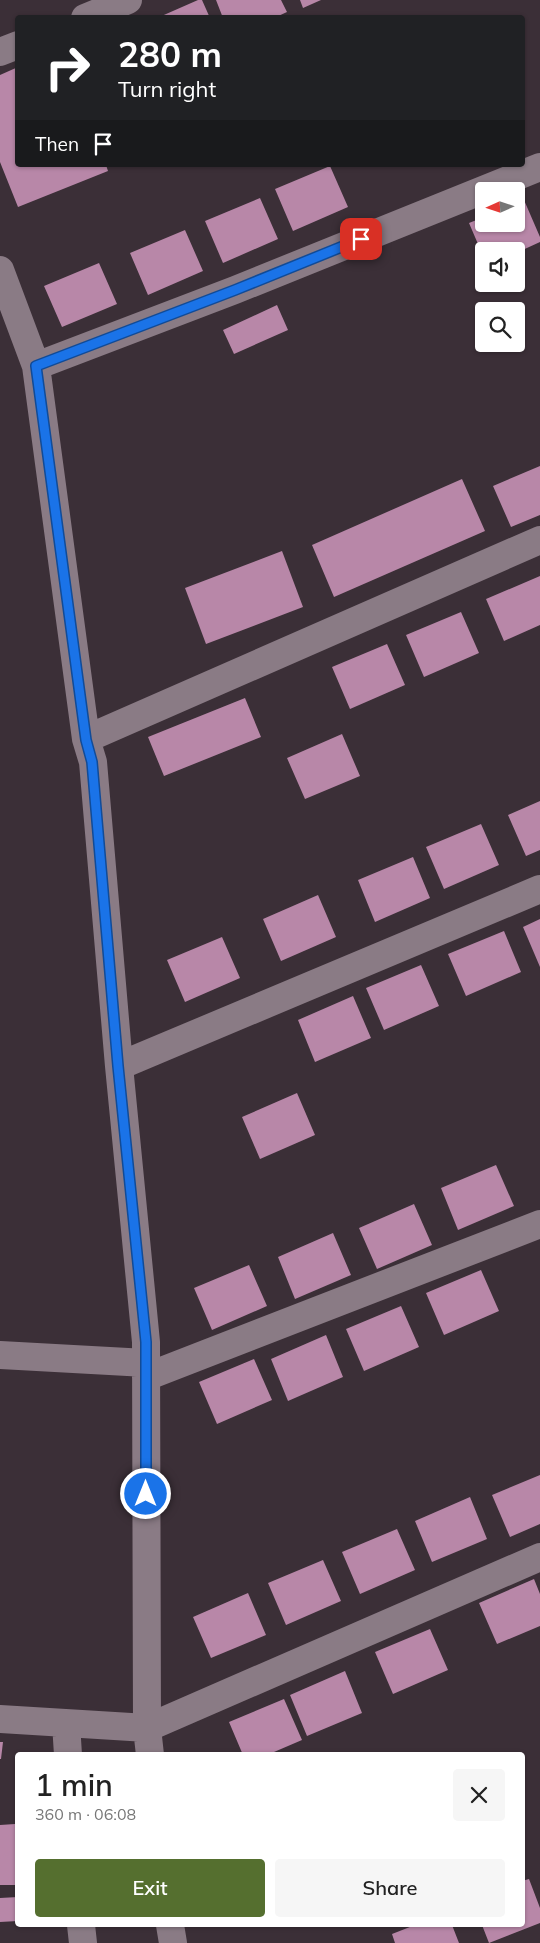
<!DOCTYPE html>
<html lang="en">
<head>
<meta charset="utf-8">
<style>
	body { margin:0; font-family:Mulish,sans-serif; background:#f6f6f6; color:#222; height:100vh; display:flex; flex-direction:column; font-size:19px; white-space:nowrap }
	* { box-sizing:border-box; margin:0 }
	p { font-size:16px; color:#767676 }
	.icon { flex:none; width:28px; height:28px; fill:none; stroke:currentColor; stroke-width:2; stroke-linecap:round; stroke-linejoin:round }
	.map { position:relative; flex:1; overflow:hidden }
	.drawer { position:absolute; left:15px; top:1752px; width:510px; height:175px; display:flex; flex-direction:column; background:#fff; border-radius:5px; box-shadow:0 1px 4px #0004 }
	.drawer>* { flex:none }
	.top-card { position:absolute; left:15px; top:15px; width:510px; height:152px; border-radius:5px; box-shadow:0 1px 4px #0004; background:#202124; color:#fff; overflow:hidden }
	.needle { width:32px; rotate:267deg }
	.fabs { position:absolute; left:475px; top:182px; display:grid; gap:10px }
	.fabs a { display:grid; place-items:center; width:50px; height:50px; border-radius:5px; background:#fff; box-shadow:0 1px 4px #0004; font-size:25px }
	.pin { position:absolute; display:grid; place-items:center; width:42px; height:42px; color:#fff; margin:-21px; border-radius:10px; box-shadow:0 2px 8px #0006 }
	.me { position:absolute; width:55px; margin:-28px; rotate:0deg; stroke-linejoin:round; filter:drop-shadow(0 0 4px #0008) }
	.turn { display:flex; align-items:center; gap:18px; height:105px; padding:0 20px; font-size:22px }
	.turn .icon { width:65px; height:65px; stroke-width:2.5 }
	.turn b { display:block; font-size:35px; line-height:42px }
	.then { display:flex; align-items:center; height:48px; padding:0 20px; background:#0003; gap:10px; font-size:19px }
	.round { display:grid; place-items:center; flex:none; width:52px; height:52px; border-radius:5px; background:#f6f6f6 }
	.overview { display:flex; align-items:center; justify-content:space-between; height:85px; padding:0 20px }
	h1 { font-size:30px; font-weight:600; line-height:38px }
	.primary-button { display:flex; gap:10px; margin-top:auto; padding:10px 20px }
	.primary-button a { flex:1; height:58px; border-radius:5px; background:#556f2f; color:#fff; font-size:20px; font-weight:600; line-height:58px; text-align:center }
	.primary-button a+a { background:#f6f6f6; color:#222 }
	.map>svg:first-child { display:block }
	.building { fill:#b887a8 }
	.lines { fill:none; stroke-linecap:round; stroke-linejoin:round }
	.minor { stroke:#8a7b85; stroke-width:28 }
	.route-casing { stroke:#114b97; stroke-width:12 }
	.route { stroke:#1a73e8; stroke-width:9 }
</style>
</head>
<body>
<div class="map">
<svg width="540" height="1943" viewBox="0 0 540 1943">
	<rect width="100%" height="100%" fill="#3b2f37"/>
	<path class="building" d="M198,0H202L210,18H157Z
		M216,0H281L287,12L274,18H223Z
		M300,0H321L303,8Z
		M18,67V165H106L108,171L18,207L0,162V75Z
		M330,166L348,207L293,231L275,189Z
		M260,198L278,239L223,263L205,221Z
		M524,200L540,237V242L516,253L484,251V258L469,223L484,217V224H516V203Z
		M185,230L203,271L148,295L130,253Z
		M99,263L117,304L62,327L44,286Z
		M277,305L288,330L234,354L223,330Z
		M540,466V515L511,527L493,486Z
		M462,479L485,531L334,597L312,545Z
		M282,551L303,607L206,644L185,588Z
		M540,576V625L504,641L486,599Z
		M461,612L479,653L424,677L406,635Z
		M387,644L405,685L350,709L332,667Z
		M245,698L261,737L164,776L148,737Z
		M342,734L360,776L305,799L287,758Z
		M540,801V850L526,856L508,815Z
		M481,824L499,865L444,889L426,847Z
		M413,857L430,898L375,922L358,880Z
		M318,895L336,937L281,961L263,919Z
		M540,919V967L523,927Z
		M504,931L521,972L466,996L448,954Z
		M222,937L240,978L185,1002L167,960Z
		M421,965L439,1006L384,1030L366,988Z
		M353,996L371,1038L315,1062L298,1020Z
		M297,1093L315,1135L260,1159L242,1117Z
		M496,1165L514,1206L458,1230L441,1188Z
		M414,1204L432,1245L377,1269L359,1228Z
		M333,1233L351,1275L295,1299L278,1257Z
		M249,1265L267,1306L212,1330L194,1288Z
		M481,1270L499,1311L444,1335L426,1293Z
		M401,1306L419,1347L364,1371L346,1329Z
		M326,1335L343,1377L288,1401L271,1359Z
		M254,1359L272,1400L217,1424L199,1382Z
		M540,1475V1524L510,1537L492,1495Z
		M470,1497L487,1539L432,1562L415,1521Z
		M397,1529L415,1570L360,1594L342,1552Z
		M323,1560L341,1601L286,1625L268,1583Z
		M534,1579L540,1594V1626L497,1644L479,1603Z
		M248,1593L266,1635L211,1658L193,1617Z
		M430,1629L448,1670L393,1694L375,1652Z
		M345,1671L362,1713L307,1736L290,1695Z
		M284,1699L302,1740L267,1755H243L229,1722Z
		M0,1742H3L1,1759H0Z
		M15,1824L17,1885H0V1825Z
		M529,1879L540,1908V1923L489,1943L482,1925H522V1881Z
		M18,1897V1921L0,1922V1898Z
		M415,1925H452L459,1943H395L392,1934Z"/>
	<g class="lines">
		<path class="minor" d="M85,18L128,0
			M0,52L18,45
			M0,270L36,366L86,739L93,762L119,1066L146,1342L147,1728L150,1755
			M36,366L235,290L540,167
			M86,739L540,540
			M119,1066L540,889
			M0,1355L146,1363
			M146,1377L540,1224
			M0,1719L147,1728L540,1557
			M66,1723L68,1755
			M81,1925L83,1943
			M170,1925L173,1943"/>
	</g>
	<g class="lines">
		<defs>
			<path id="route" d="M146,1494V1342L118,1066L92,762L86,740L36,366L235,290L361,239"/>
		</defs>
		<use href="#route" class="route-casing"/>
		<use href="#route" class="route"/>
	</g>
</svg>
<div class="fabs">
<a><svg class="needle" viewBox="-14 -14 28 28"><path d="M0-13l5 13h-10z" fill="#e53935"/><path d="M0 13l5-13h-10z" fill="#767676"/></svg></a>
<a><svg class="icon" aria-label="sound" viewBox="0 0 24 24"><path d="M4 9h4l5-4v14l-5-4H4zM17 9q2 3 0 6"/></svg></a>
<a><svg class="icon" aria-label="search" viewBox="0 0 24 24"><circle cx="10" cy="10" r="6"/><path d="M15 15l6 6"/></svg></a>
</div>
<div class="pin" style="left:361px;top:239px;background:#d93025"><svg class="icon" aria-label="arrive" viewBox="0 0 24 24"><path d="M6 21V4h12l-3 4 3 4H6"/></svg></div>
<svg class="me" style="left:146px;top:1494px" viewBox="-20 -20 40 40"><circle r="17" fill="#1a73e8" stroke="#fff" stroke-width="3"/><path d="M0-11L8 9 0 5-8 9z" fill="#fff"/></svg>
<div class="top-card">
<div class="turn"><svg class="icon" aria-label="right" viewBox="0 0 24 24"><path d="M7 20v-9h11M14 6l5 5-5 5"/></svg><div><b>280 m</b>Turn right</div></div>
<div class="then">Then<svg class="icon" aria-label="arrive" viewBox="0 0 24 24"><path d="M6 21V4h12l-3 4 3 4H6"/></svg></div>
</div>
<section class="drawer">
<div class="overview"><div><h1>1 min</h1><p>360 m · 06:08</p></div><a class="round"><svg class="icon" aria-label="close" viewBox="0 0 24 24"><path d="M6 6l12 12M18 6L6 18"/></svg></a></div>
<div class="primary-button"><a>Exit</a><a>Share</a></div>
</section>
</div>
</body>
</html>
